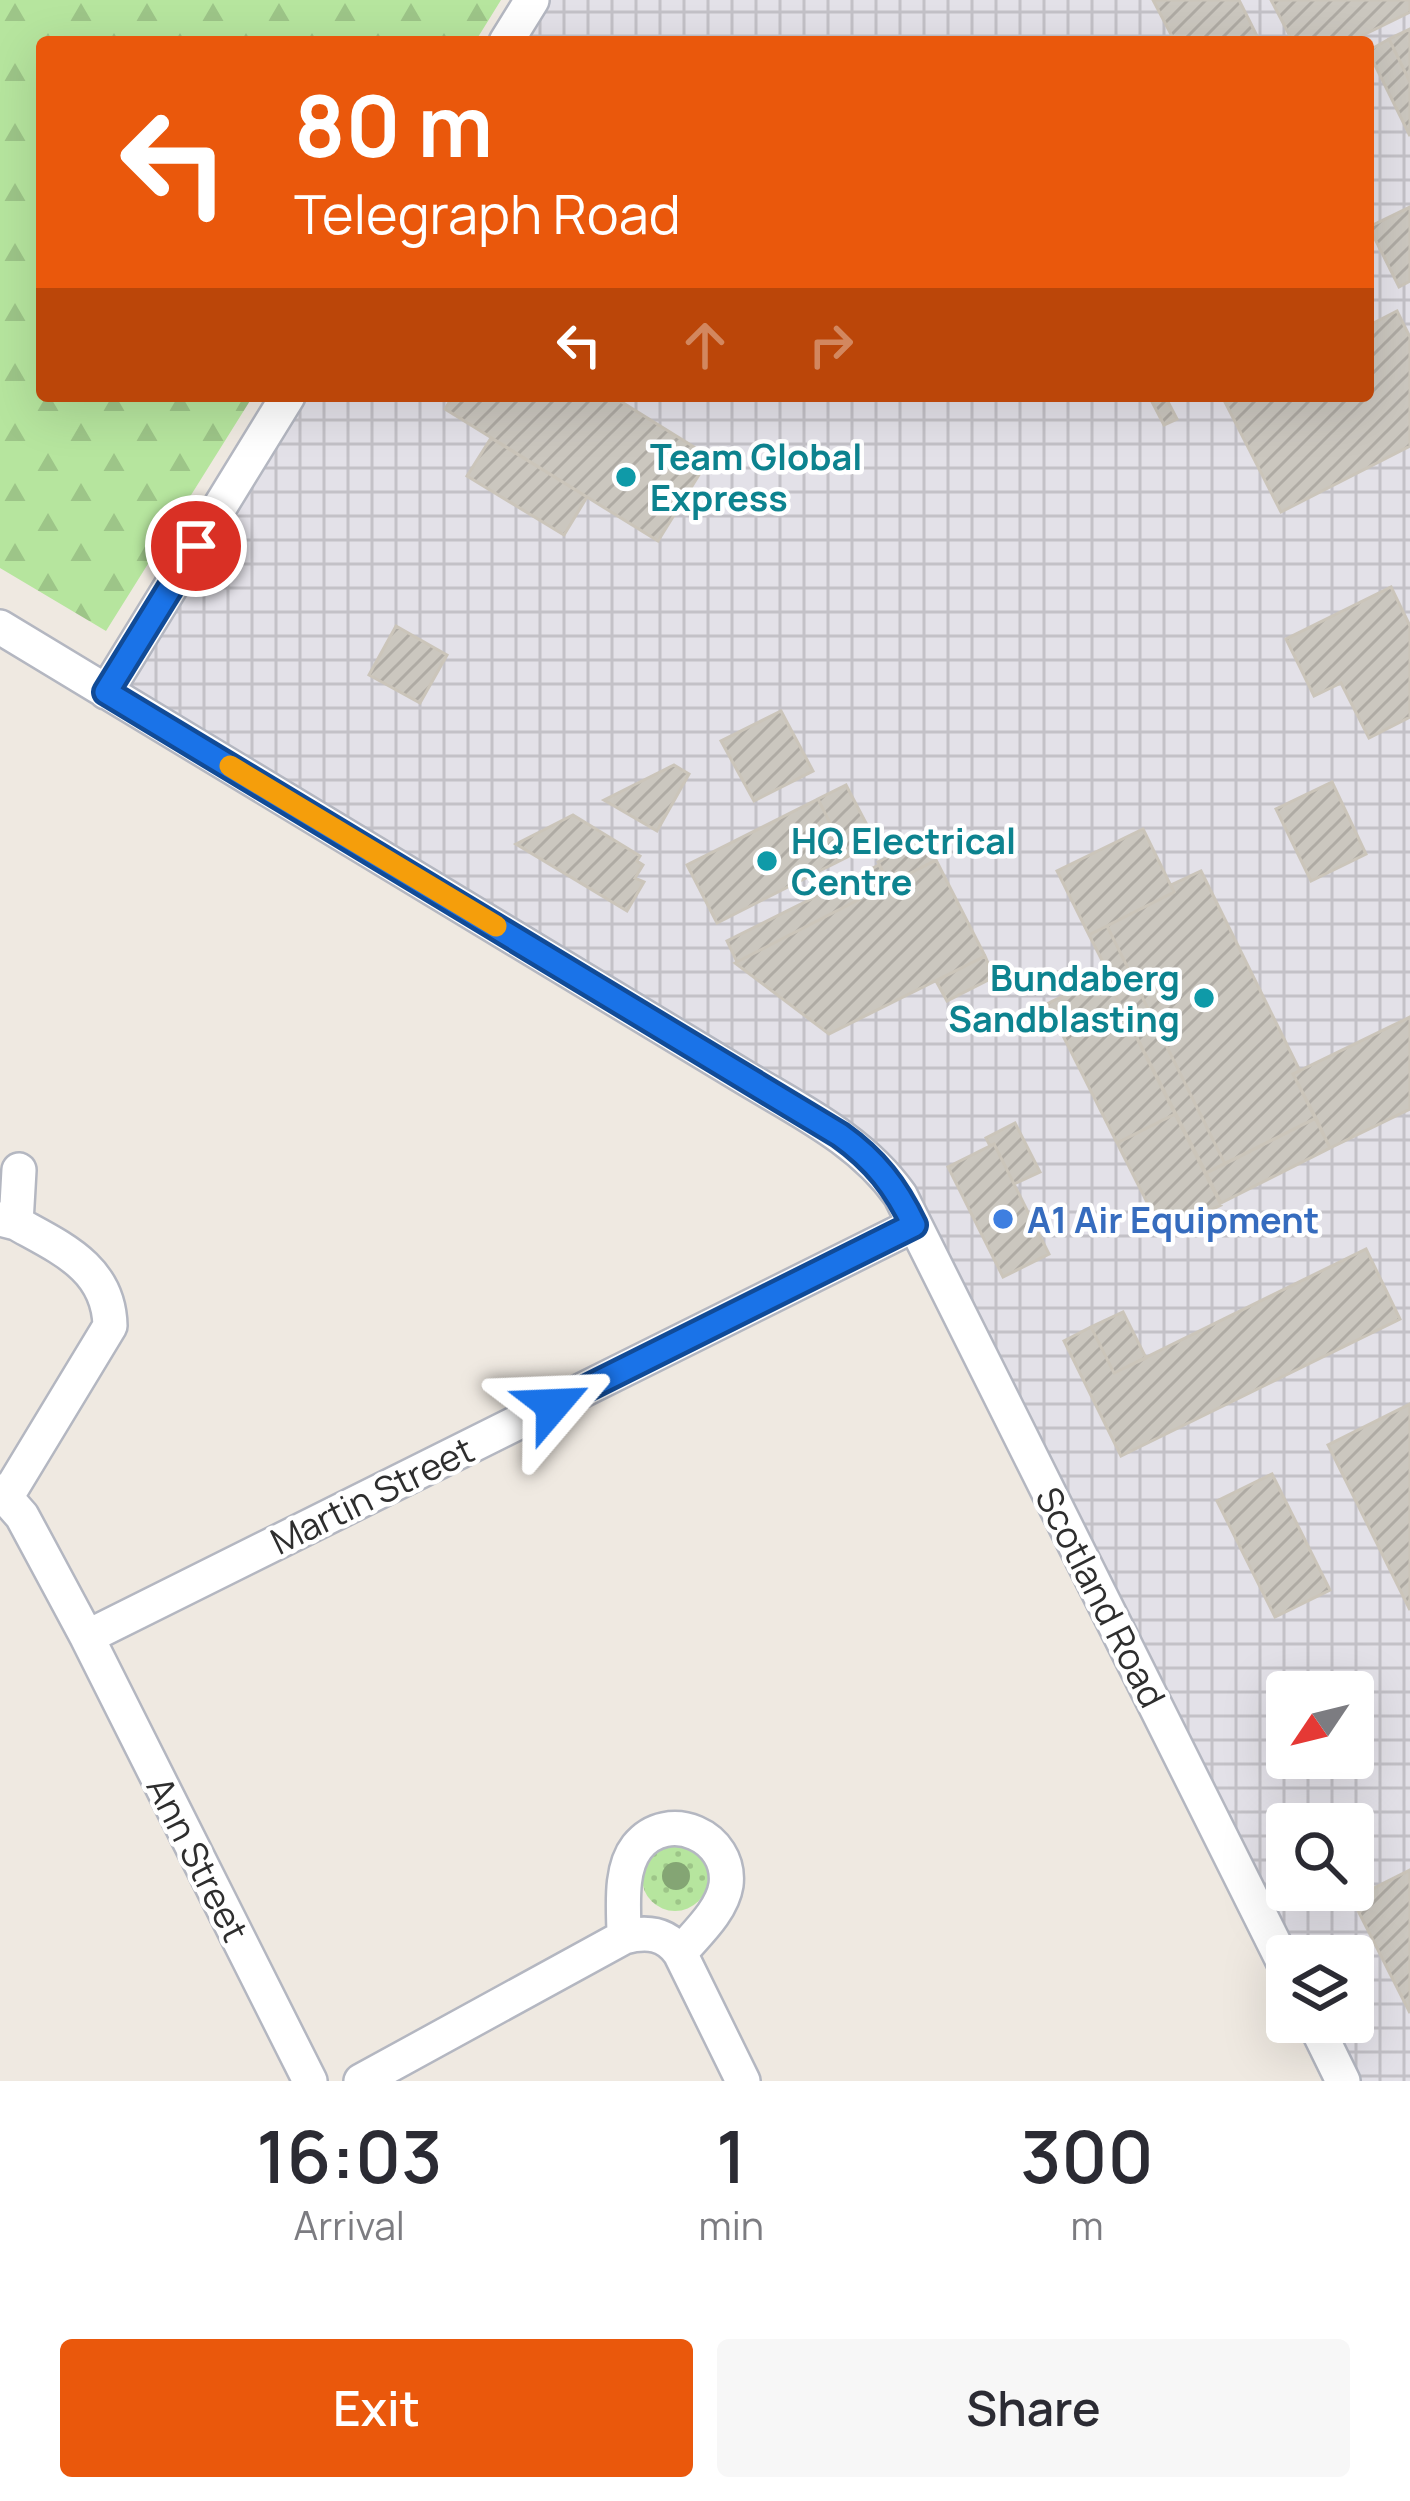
<!DOCTYPE html>
<html lang="en">
<head>
<meta charset="utf-8">
<style>
	body { margin:0; font-family:Manrope,sans-serif; background:#f7f7f7; color:#2b2b33; height:100vh; display:flex; flex-direction:column; font-size:45px; white-space:nowrap }
	* { box-sizing:border-box; margin:0 }
	p { font-size:39px; color:#7c7c81 }
	.icon { flex:none; width:66px; height:66px; fill:none; stroke:currentColor; stroke-width:2; stroke-linecap:round; stroke-linejoin:round }
	.map { position:relative; height:2081px; overflow:hidden }
	.panel { display:flex; flex-direction:column; background:#fff; flex:1 }
	.panel>* { flex:none }
	.top-card { position:absolute; left:36px; top:36px; width:1338px; height:366px; border-radius:12px; box-shadow:0 12px 48px #0002; background:#ea580c; color:#fff; overflow:hidden }
	.needle { width:78px; rotate:235deg }
	.buttons { position:absolute; left:1266px; top:1671px; display:grid; gap:24px }
	.buttons a { display:grid; place-items:center; width:108px; height:108px; border-radius:12px; background:#fff; box-shadow:0 12px 48px #0002; font-size:60px }
	.pin { position:absolute; display:grid; place-items:center; width:102px; height:102px; color:#fff; margin:-51px; border:6px solid #fff; border-radius:50%; box-shadow:0 3px 12px #0007 }
	.me { position:absolute; width:132px; margin:-66px; rotate:64deg; stroke-linejoin:round; filter:drop-shadow(0 0 9px #0008) }
	.turn { display:flex; align-items:center; gap:42px; height:252px; padding:0 60px; font-size:54px }
	.turn .icon { width:156px; height:156px; stroke-width:2.5 }
	.turn b { display:block; font-size:84px; line-height:102px }
	.lanes { display:flex; align-items:center; height:114px; padding:0 60px; background:#0003; justify-content:center; gap:60px; direction:ltr }
	.lanes .off { opacity:.35 }
	.eta { display:flex; justify-content:space-evenly; align-items:center; height:204px; text-align:center }
	.eta b { font-size:72px; font-weight:600; line-height:84px }
	.primary-button { display:flex; gap:24px; margin-top:auto; padding:24px 60px }
	.primary-button a { flex:1; height:138px; border-radius:12px; background:#ea580c; color:#fff; font-size:48px; font-weight:600; line-height:138px; text-align:center }
	.primary-button a+a { background:#f7f7f7; color:#2b2b33 }
	.map>svg:first-child { display:block }
	.industrial { fill:url(#industrial-grid); fill-rule:evenodd }
	.green { fill:url(#green-dots) }
	.forest { fill:url(#forest-firs) }
	.building { fill:url(#building-hatch); stroke:#cbc5ba; stroke-width:3 }
	.lines { fill:none; stroke-linecap:round; stroke-linejoin:round }
	.minor-casing { stroke:#b4b7c1; stroke-width:38 }
	.minor { stroke:#fff; stroke-width:33 }
	.tree { fill:#84a574 }
	.route-casing { stroke:#114b97; stroke-width:30 }
	.route { stroke:#1a73e8; stroke-width:21 }
	.slow { stroke:#f59e0b; stroke-width:21 }
	.culture-dot { fill:#0f9aa8; stroke:#fff; stroke-width:4.5 }
	.shop-dot { fill:#3f7fe0; stroke:#fff; stroke-width:4.5 }
	.labels { text-anchor:middle; dominant-baseline:central; stroke-width:9; stroke-linejoin:round; paint-order:stroke }
	.culture-label { font-size:36px; font-weight:bold; fill:#0d838f; stroke:#fff; text-anchor:start }
	.shop-label { font-size:36px; font-weight:bold; fill:#366cbe; stroke:#fff; text-anchor:start }
	.street-label { font-size:36px; fill:#2e2e2e; stroke:#fff }
</style>
</head>
<body>
<div class="map">
<svg width="1410" height="2081" viewBox="0 0 1410 2081">
	<defs>
		<pattern id="industrial-grid" width="8" height="8" patternUnits="userSpaceOnUse" patternTransform="scale(3)"><rect width="8" height="8" fill="#e3e1e8"/><path d="M0 4h8M4 0v8" fill="none" stroke="#c3c1c7"/></pattern>
		<pattern id="green-dots" width="8" height="8" patternUnits="userSpaceOnUse" patternTransform="scale(3)"><rect width="8" height="8" fill="#b6e59e"/><path d="M2 2h.1M6 6h.1" fill="none" stroke="#9dc588" stroke-width="1.8" stroke-linecap="round"/></pattern>
		<pattern id="forest-firs" width="22" height="20" patternUnits="userSpaceOnUse" patternTransform="scale(3)"><rect width="22" height="20" fill="#b6e59e"/><path d="M5 1l3.5 6h-7zM16 11l3.5 6h-7z" fill="#9dc588"/></pattern>
		<pattern id="building-hatch" width="6" height="6" patternUnits="userSpaceOnUse" patternTransform="scale(3)"><rect width="6" height="6" fill="#cbc7bf"/><path d="M-1 1l2-2M0 6l6-6M5 7l2-2" fill="none" stroke="#afaba4"/></pattern>
	</defs>
	<rect width="100%" height="100%" fill="#efe9e1"/>
	<path class="industrial" d="M535,0H1410V2081H1345L1315,2022H1353V1956H1287L891,1178L110,691L291,396H1368V42H509ZM1287,1692H1353V1758H1287ZM1287,1824H1353V1890H1287Z"/>
	<path class="green" d="M642 1878a33 33 0 1 1 66 0a33 33 0 1 1-66 0Z"/>
	<path class="forest" d="M0,0H501L475,42H42V396H253L106,631L0,568Z"/>
	<path class="building" d="M1153,0H1239L1260,42H1175Z
		M1271,0H1410V12L1349,42H1293Z
		M1410,29V82L1389,39Z
		M1389,39L1410,82V136L1368,51Z
		M1410,207V281L1399,287L1369,227Z
		M1397,311L1410,337V446L1281,512L1224,400L1231,396H1368V326Z
		M453,396H612L710,457L658,541L445,409Z
		M1149,396H1165L1177,419L1164,425Z
		M491,438L587,497L564,535L467,476Z
		M1391,587L1410,626V717L1369,738L1341,683L1314,696L1286,639Z
		M396,626L447,655L420,703L369,675Z
		M781,711L813,771L754,801L721,741Z
		M674,765L689,774L657,831L604,800Z
		M1332,782L1366,854L1311,881L1276,809Z
		M846,785L876,842L847,857L818,799Z
		M818,799L847,857L717,923L687,865Z
		M573,815L640,856L637,861L643,865L635,878L644,882L627,911L516,844Z
		M1143,829L1174,892L1089,935L1057,871Z
		M925,838L936,860L889,884L878,862Z
		M936,860L985,956L829,1034L735,963Z
		M879,865L889,884L737,962L727,941Z
		M1201,871L1300,1071L1293,1074L1316,1118L1225,1164L1107,926L1174,892L1171,885Z
		M1107,926L1225,1164L1206,1173L1105,975L1109,974L1089,935Z
		M985,956L994,977L947,1001L936,981Z
		M1105,975L1175,1114L1117,1143L1047,1004Z
		M1410,1017V1109L1330,1148L1293,1074Z
		M1175,1114L1221,1205L1163,1234L1117,1143Z
		M1316,1118L1330,1148L1221,1203L1206,1173Z
		M1015,1123L1040,1172L1014,1184L994,1144L990,1146L986,1138Z
		M994,1144L1049,1254L1003,1277L948,1167Z
		M1366,1249L1400,1319L1121,1456L1064,1341L1091,1327L1114,1373Z
		M1123,1312L1146,1358L1114,1373L1091,1327Z
		M1410,1404V1610L1328,1445Z
		M1272,1474L1330,1590L1275,1617L1217,1501Z
		M1410,1870V2013L1352,1899Z"/>
	<g class="lines">
		<defs>
			<path id="minor" d="M506,42L532,0
				M0,627L744,1077C800,1111 861,1140 900,1195L1287,1969
				M106,692L288,396
				M0,1219L16,1223L19,1170
				M0,1491L22,1516L87,1637L310,2081
				M7,1496L110,1326C109,1268 61,1248 16,1223
				M87,1637L914,1225
				M624,1937C624,1909 619,1870 637,1847C668,1808 732,1836 726,1885C722,1911 696,1934 680,1953
				M1314,2022L1343,2081
				M361,2081L624,1937C647,1931 666,1933 680,1953L743,2081"/>
		</defs>
		<use href="#minor" class="minor-casing"/>
		<use href="#minor" class="minor"/>
	</g>
	<circle class="tree" cx="676" cy="1876" r="14"/>
	<g class="lines">
		<defs>
			<path id="route" d="M196,546L106,692L840,1135C875,1160 896,1187 914,1225L553,1405"/>
		</defs>
		<use href="#route" class="route-casing"/>
		<use href="#route" class="route"/>
		<path class="slow" d="M230,766L496,926"/>
	</g>
	<g class="culture-dot">
		<circle cx="626" cy="477" r="12"/>
		<circle cx="767" cy="861" r="12"/>
		<circle cx="1204" cy="998" r="12"/>
	</g>
	<circle class="shop-dot" cx="1003" cy="1219" r="12"/>
	<g class="labels">
		<g class="culture-label">
			<text x="650" y="456">Team Global<tspan x="650" dy="41">Express</tspan></text>
			<text x="791" y="840">HQ Electrical<tspan x="791" dy="41">Centre</tspan></text>
			<text x="1180" y="977" text-anchor="end">Bundaberg<tspan x="1180" dy="41">Sandblasting</tspan></text>
		</g>
		<g class="shop-label">
			<text x="1027" y="1219">A1 Air Equipment</text>
		</g>
		<g class="street-label">
			<text transform="translate(372 1495) rotate(-26)">Martin Street</text>
			<text transform="translate(1101 1597) rotate(63)">Scotland Road</text>
			<text transform="translate(198 1859) rotate(63)">Ann Street</text>
		</g>
	</g>
</svg>
<div class="buttons">
<a><svg class="needle" viewBox="-14 -14 28 28"><path d="M0-13l5 13h-10z" fill="#e53935"/><path d="M0 13l5-13h-10z" fill="#7c7c81"/></svg></a>
<a><svg class="icon" aria-label="search" viewBox="0 0 24 24"><circle cx="10" cy="10" r="6"/><path d="M15 15l6 6"/></svg></a>
<a><svg class="icon" aria-label="layers" viewBox="0 0 24 24"><path d="M12 4l9 5-9 5-9-5zM3 14l9 5 9-5"/></svg></a>
</div>
<div class="pin" style="left:196px;top:546px;background:#d93025"><svg class="icon" aria-label="arrive" viewBox="0 0 24 24"><path d="M6 21V4h12l-3 4 3 4H6"/></svg></div>
<svg class="me" style="left:553px;top:1405px" viewBox="-20 -20 40 40"><path d="M0-17L14 15 0 8-14 15z" fill="#1a73e8" stroke="#fff" stroke-width="4"/></svg>
<div class="top-card">
<div class="turn"><svg class="icon" aria-label="left" viewBox="0 0 24 24"><path d="M17 20v-9H6M10 6l-5 5 5 5"/></svg><div><b>80 m</b>Telegraph Road</div></div>
<div class="lanes"><svg class="icon" aria-label="left" viewBox="0 0 24 24"><path d="M17 20v-9H6M10 6l-5 5 5 5"/></svg><svg class="icon off" aria-label="ahead" viewBox="0 0 24 24"><path d="M12 20V5M6 11l6-6 6 6"/></svg><svg class="icon off" aria-label="right" viewBox="0 0 24 24"><path d="M7 20v-9h11M14 6l5 5-5 5"/></svg></div>
</div>
</div>
<section class="panel">
<div class="eta">
<div><b>16:03</b><p>Arrival</p></div>
<div><b>1</b><p>min</p></div>
<div><b>300</b><p>m</p></div>
</div>
<div class="primary-button"><a>Exit</a><a>Share</a></div>
</section>
</body>
</html>
